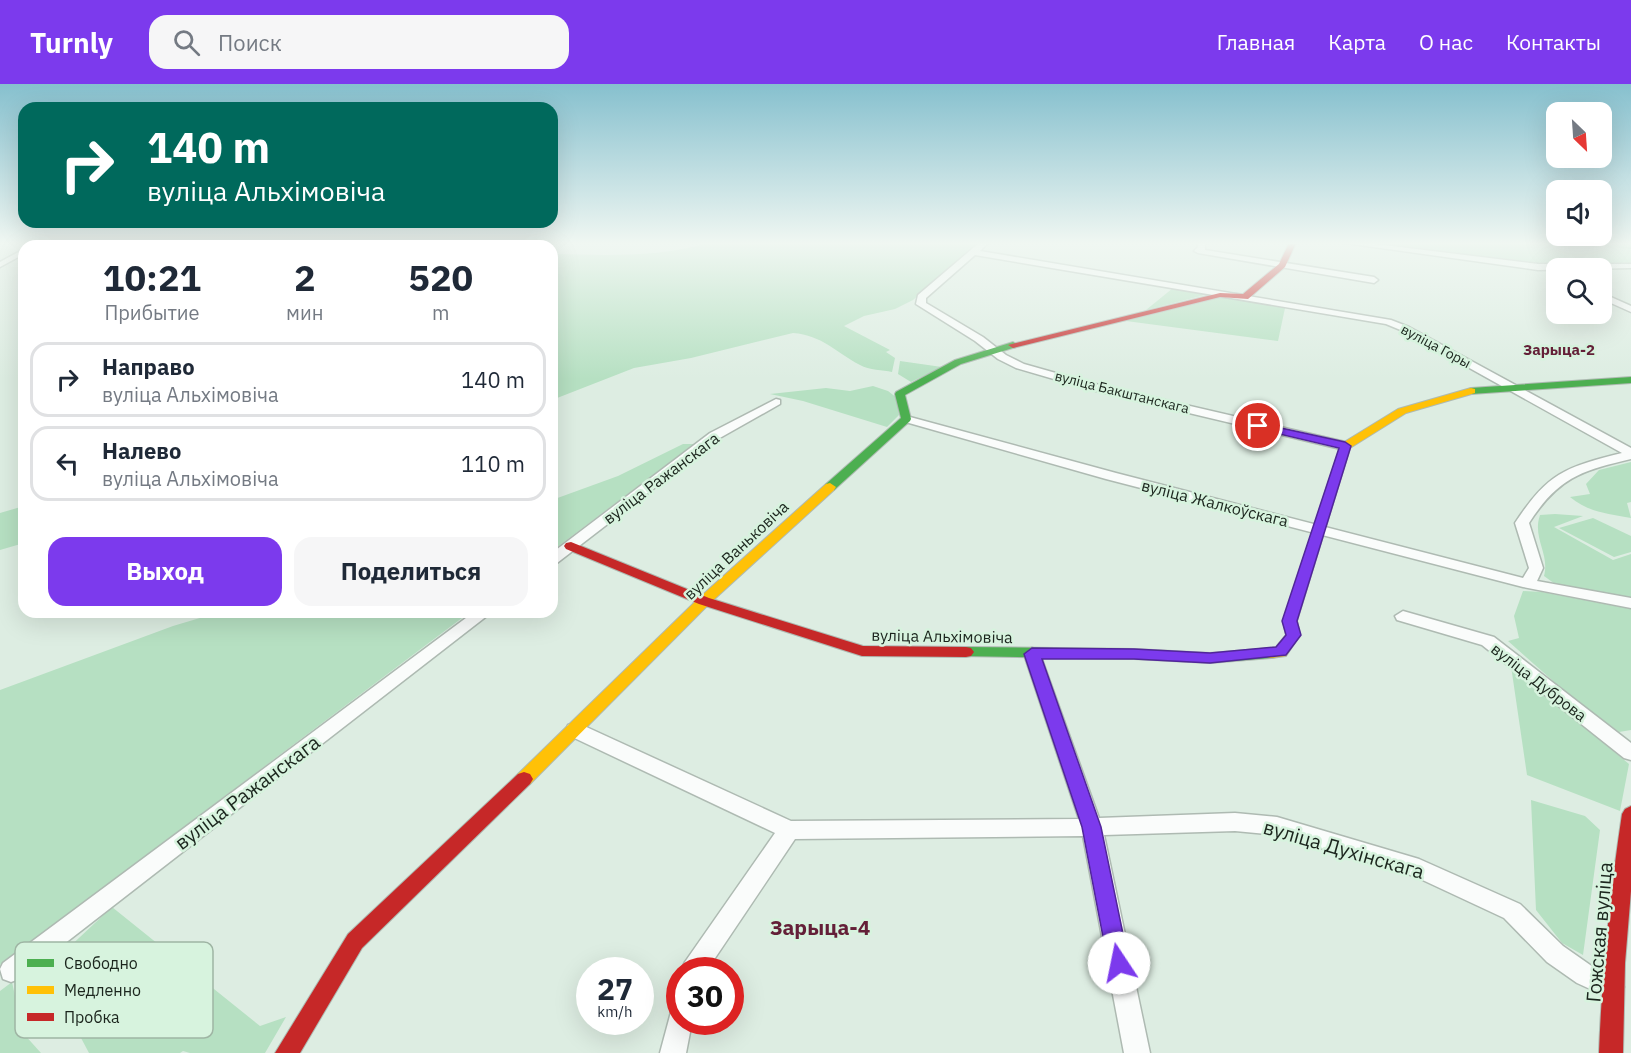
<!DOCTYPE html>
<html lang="ru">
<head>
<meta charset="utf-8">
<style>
	body { margin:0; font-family:"IBM Plex Sans",sans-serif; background:#f6f6f7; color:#1f2937; height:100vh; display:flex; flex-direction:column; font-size:22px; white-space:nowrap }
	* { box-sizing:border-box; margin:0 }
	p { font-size:20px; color:#747a83 }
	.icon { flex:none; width:33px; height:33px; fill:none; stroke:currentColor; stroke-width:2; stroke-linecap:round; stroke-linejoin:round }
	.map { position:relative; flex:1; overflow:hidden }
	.drawer { position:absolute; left:18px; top:156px; width:540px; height:378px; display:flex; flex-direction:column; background:#fff; border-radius:18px; box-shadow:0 6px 24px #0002 }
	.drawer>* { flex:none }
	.banner { position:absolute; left:18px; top:18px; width:540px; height:126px; border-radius:18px; box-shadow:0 6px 24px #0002; background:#00695c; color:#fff; overflow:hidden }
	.needle { width:39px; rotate:155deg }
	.controls { position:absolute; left:1546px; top:18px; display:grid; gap:12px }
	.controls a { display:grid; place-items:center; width:66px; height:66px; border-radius:12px; background:#fff; box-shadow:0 6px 24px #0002; font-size:30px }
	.speed { position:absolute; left:576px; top:873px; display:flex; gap:12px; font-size:30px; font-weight:700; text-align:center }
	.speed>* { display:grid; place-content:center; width:78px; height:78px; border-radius:50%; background:#fff; box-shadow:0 6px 24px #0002; line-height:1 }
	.speed small { font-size:15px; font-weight:400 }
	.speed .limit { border:9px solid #d22; background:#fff; color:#111 }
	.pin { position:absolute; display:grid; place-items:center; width:51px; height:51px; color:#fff; margin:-26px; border:3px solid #fff; border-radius:50%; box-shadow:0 2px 6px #0007 }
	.me { position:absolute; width:66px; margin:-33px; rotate:349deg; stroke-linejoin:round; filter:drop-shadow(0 0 4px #0008) }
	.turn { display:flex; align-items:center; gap:21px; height:126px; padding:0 30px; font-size:27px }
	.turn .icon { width:78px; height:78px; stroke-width:2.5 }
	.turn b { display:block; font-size:42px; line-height:51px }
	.eta { display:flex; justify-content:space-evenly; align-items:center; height:102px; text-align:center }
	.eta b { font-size:36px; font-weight:700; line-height:42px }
	.action { display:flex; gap:12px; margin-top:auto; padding:12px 30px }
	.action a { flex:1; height:69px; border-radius:18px; background:#7c3aed; color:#fff; font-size:24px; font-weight:700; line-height:69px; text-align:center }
	.action a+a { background:#f6f6f7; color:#1f2937 }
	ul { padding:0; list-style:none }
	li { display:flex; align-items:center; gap:18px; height:75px; margin:0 12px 9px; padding:0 18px; border:3px solid #e0e1e3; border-radius:18px }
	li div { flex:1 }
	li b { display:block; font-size:22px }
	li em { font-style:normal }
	header { display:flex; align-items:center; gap:36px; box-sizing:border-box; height:84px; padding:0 30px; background:#7c3aed; color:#fff }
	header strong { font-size:28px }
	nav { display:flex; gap:33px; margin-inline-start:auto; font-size:21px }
	.search { width:420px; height:54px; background:#f6f6f7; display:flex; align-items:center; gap:15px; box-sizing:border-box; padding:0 21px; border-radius:18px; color:#747a83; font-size:22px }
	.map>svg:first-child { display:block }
	.green { fill:#b6e0c2 }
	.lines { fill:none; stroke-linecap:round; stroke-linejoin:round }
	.stream { stroke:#94d2a6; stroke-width:2 }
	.street-casing { stroke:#aebab2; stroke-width:3 }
	.fast-casing { stroke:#aebab2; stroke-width:2 }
	.slow-casing { stroke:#aebab2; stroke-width:2 }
	.jam-casing { stroke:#aebab2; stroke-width:2 }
	.street { fill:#fafcfb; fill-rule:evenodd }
	.fast { fill:#4caf50; fill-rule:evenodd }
	.slow { fill:#ffc107; fill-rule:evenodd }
	.jam { fill:#c62828; fill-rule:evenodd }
	.route { fill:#7c3aed; stroke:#51269a; stroke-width:1.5 }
	.labels { text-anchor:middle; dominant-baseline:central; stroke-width:5; stroke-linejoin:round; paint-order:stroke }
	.far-street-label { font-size:14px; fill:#1b251d; stroke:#d7f3de }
	.far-neighbourhood-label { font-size:15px; font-weight:bold; fill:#642038; stroke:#d7f3de }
	.street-label { font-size:16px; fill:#1b251d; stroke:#d7f3de }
	.near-street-label { font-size:20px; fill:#1b251d; stroke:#d7f3de }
	.near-neighbourhood-label { font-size:21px; font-weight:bold; fill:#642038; stroke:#d7f3de }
	.key { fill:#d7f3de; stroke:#9fb5a4; stroke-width:1.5 }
	.key-label { font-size:16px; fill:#1b251d }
</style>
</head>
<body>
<header>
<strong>Turnly</strong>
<div class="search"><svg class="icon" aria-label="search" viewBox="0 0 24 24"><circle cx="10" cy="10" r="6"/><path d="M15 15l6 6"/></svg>Поиск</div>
<nav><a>Главная</a><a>Карта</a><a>О нас</a><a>Контакты</a></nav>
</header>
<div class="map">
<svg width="1631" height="969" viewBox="0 0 1631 969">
	<rect width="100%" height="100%" fill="#ddede2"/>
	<path class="green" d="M708,159H979L913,216L895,225L864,232L844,242L890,266L886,268L895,274L892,288C883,286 869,286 860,281C837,269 822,251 793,249L691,274L634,284L552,316V170C605,171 656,174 708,159Z
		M1392,159H1631V181L1535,182L1397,163Z
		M1173,204L1209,210L1146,226Z
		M1227,212L1285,224L1278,257L1126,237Z
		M900,277L942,283L911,298L898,290Z
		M873,302L888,307L897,314L899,331L887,343L803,317L770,310L826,304L850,307Z
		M683,360H694L552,467V416L618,392Z
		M1631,378V418L1627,419L1631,434C1608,430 1588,428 1570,413L1590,410L1586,400L1599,386Z
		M24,422V459L0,466V429Z
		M1555,430L1583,432L1554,443L1613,476L1631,470V514L1555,500L1544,492C1550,470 1532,454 1540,431Z
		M1593,434L1631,452V468L1614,473L1559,444Z
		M1523,507L1542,508L1631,525V646L1619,648L1569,611L1508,557L1519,554L1514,532Z
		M220,528H470L0,881V606L173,542Z
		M1511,582L1629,680L1620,727L1527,691Z
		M1531,716L1585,732L1600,746L1583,871L1562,859L1536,826Z
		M112,823L260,942L286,933L265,969H190L183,967L180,969H89L55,905L64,868Z
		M12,898L23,949L41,969H0V907Z"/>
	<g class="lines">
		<path class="stream" d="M1588,159L1631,164"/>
		<defs>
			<path id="street" d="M979,159H988L980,167L1391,236L1409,243L1631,364V375C1580,387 1558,394 1529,439L1543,484L1537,497L1631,514V524L1523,503L1106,395L902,337V333H910L1116,389L1523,494L1529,484L1515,439C1548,389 1565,383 1622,369L1403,247L1386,240L975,171L926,214V219L983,253L1006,271L1024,280L1091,299L1345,358L1351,362L1345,366L1088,305L1016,284L998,275L975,257L916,220L918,211Z
				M1197,159H1205V166L1374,193L1378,196L1374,199L1198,169L1194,167L1198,163Z
				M1345,159H1367L1538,180H1631V184L1538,186Z
				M24,165V170L0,183V178Z
				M1602,209L1631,222V228L1602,215Z
				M776,315L780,316V320L718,355L557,479L552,480V469L710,349Z
				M1403,527L1494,553L1631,659V676L1624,674L1482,561L1397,536L1395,532Z
				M474,528H492L19,895L11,898L3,895L0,885L3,879Z
				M1032,564L1038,566L1040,570L1099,734L1235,729L1277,733L1419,775L1520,820L1563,862L1593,883L1621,895L1624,903L1621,911L1612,915L1577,899L1547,878L1504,834L1414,792L1277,751L1235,747L1104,751L1150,969H1124L1083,752L795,755L707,886H681L685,878L775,749L568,651L566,646L568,641L575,639L582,641L791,737L1079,735L1024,570L1026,566Z
				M680,925V938H692L686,969H660L671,928Z"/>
			<path id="fast" d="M1013,258L1018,261L1016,263L961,280L905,311L911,335L910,337L834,406H826L824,403L826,400L901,334L895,310L896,308L955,276Z
				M1631,293V299L1471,310L1466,307L1471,304Z
				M966,563L1134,565L1210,569L1271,564L1276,565L1279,569L1276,573L1271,574L1210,579L1134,575L961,572L958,568L961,564Z"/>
			<path id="slow" d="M1471,304L1475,305V309L1406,329L1350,364L1297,537L1300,551L1286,572L1271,574L1266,573L1263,569L1266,565L1276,563L1286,551L1283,537L1341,360L1398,325Z
				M830,399L836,403L834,406L709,520L530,700L524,702L518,700L515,695L518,690L699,514L826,400Z"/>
			<path id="jam" d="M1289,159H1296L1285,183L1248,215L1220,213L1013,264L1008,261L1220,209L1243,210L1279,180Z
				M571,458L709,514L863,562L966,563L971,564L974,568L971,572L966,573L862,572L699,520L566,465L564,462L566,459Z
				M524,688L530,690L533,695L530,700L362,864L300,969H275L348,850L518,690Z
				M1631,722V807L1625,879L1623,969H1599C1602,889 1610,809 1622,730L1625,725Z"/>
		</defs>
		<use href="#street" class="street-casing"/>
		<use href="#fast" class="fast-casing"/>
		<use href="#slow" class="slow-casing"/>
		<use href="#jam" class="jam-casing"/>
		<use href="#street" class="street"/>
		<use href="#fast" class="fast"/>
		<use href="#slow" class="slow"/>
		<use href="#jam" class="jam"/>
	</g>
	<linearGradient id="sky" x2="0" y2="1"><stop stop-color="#86c0ce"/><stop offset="0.54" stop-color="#f0f7f2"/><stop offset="1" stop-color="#f0f7f2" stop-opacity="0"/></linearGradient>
	<rect width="1631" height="295" fill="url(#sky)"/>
	<path class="route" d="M1258,339L1345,358L1351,362L1297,537L1301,551L1286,571L1210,579L1134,575H1042L1101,743L1129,879L1126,886L1119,889L1111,886L1108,879L1082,743L1024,570L1032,564L1134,565L1210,569L1276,563L1286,551L1282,537L1339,364L1254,344L1253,342Z"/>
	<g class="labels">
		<g class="far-street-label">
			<text transform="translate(1436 262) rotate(28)">вуліца Горы</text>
			<text transform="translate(1122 308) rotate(14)">вуліца Бакштанскага</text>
		</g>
		<g class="far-neighbourhood-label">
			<text x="1559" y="265">Зарыца-2</text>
		</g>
		<g class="street-label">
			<text transform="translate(661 394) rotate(-37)">вуліца Ражанскага</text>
			<text transform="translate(1215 419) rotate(14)">вуліца Жалкоўскага</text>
			<text transform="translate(736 466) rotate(-43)">вуліца Ваньковіча</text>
			<text transform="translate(942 552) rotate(1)">вуліца Альхімовіча</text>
			<text transform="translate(1539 598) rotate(38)">вуліца Дуброва</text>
		</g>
		<g class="near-street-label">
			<text transform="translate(247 708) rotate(-37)">вуліца Ражанскага</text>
			<text transform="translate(1344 765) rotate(16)">вуліца Духінскага</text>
			<text transform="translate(1599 848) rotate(-85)">Гожская вуліца</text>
		</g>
		<g class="near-neighbourhood-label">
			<text x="820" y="843">Зарыца-4</text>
		</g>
	</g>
	<rect x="15" y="858" width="198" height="96" rx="9" class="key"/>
	<rect x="27" y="875" width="27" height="8" fill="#4caf50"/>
	<rect x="27" y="902" width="27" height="8" fill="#ffc107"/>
	<rect x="27" y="929" width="27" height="8" fill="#c62828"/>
	<g class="key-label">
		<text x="64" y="885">Свободно</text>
		<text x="64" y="912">Медленно</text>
		<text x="64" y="939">Пробка</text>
	</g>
</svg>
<div class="controls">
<a><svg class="needle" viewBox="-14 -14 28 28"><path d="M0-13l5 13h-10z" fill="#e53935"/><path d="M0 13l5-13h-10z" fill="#747a83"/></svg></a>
<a><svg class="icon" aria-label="sound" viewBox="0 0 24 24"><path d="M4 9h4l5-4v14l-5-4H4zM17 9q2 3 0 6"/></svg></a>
<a><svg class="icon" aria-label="search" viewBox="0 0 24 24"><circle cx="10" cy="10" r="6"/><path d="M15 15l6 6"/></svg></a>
</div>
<div class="speed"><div>27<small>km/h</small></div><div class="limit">30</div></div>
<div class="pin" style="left:1258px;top:342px;background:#d93025"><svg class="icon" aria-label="arrive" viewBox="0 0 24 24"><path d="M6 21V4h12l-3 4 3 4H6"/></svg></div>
<svg class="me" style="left:1119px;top:879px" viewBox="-20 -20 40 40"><circle r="19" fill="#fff"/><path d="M0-13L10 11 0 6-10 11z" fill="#7c3aed"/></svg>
<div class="banner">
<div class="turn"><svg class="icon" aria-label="right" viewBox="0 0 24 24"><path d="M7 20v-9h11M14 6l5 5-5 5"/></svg><div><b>140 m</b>вуліца Альхімовіча</div></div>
</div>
<section class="drawer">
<div class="eta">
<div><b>10:21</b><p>Прибытие</p></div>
<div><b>2</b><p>мин</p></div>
<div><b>520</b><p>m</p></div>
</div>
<ul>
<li><svg class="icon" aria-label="right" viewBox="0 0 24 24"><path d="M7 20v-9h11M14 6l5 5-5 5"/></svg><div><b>Направо</b><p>вуліца Альхімовіча</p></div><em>140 m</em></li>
<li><svg class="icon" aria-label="left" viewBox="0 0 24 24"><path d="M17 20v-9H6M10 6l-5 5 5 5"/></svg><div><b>Налево</b><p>вуліца Альхімовіча</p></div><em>110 m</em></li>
</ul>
<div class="action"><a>Выход</a><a>Поделиться</a></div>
</section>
</div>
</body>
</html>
